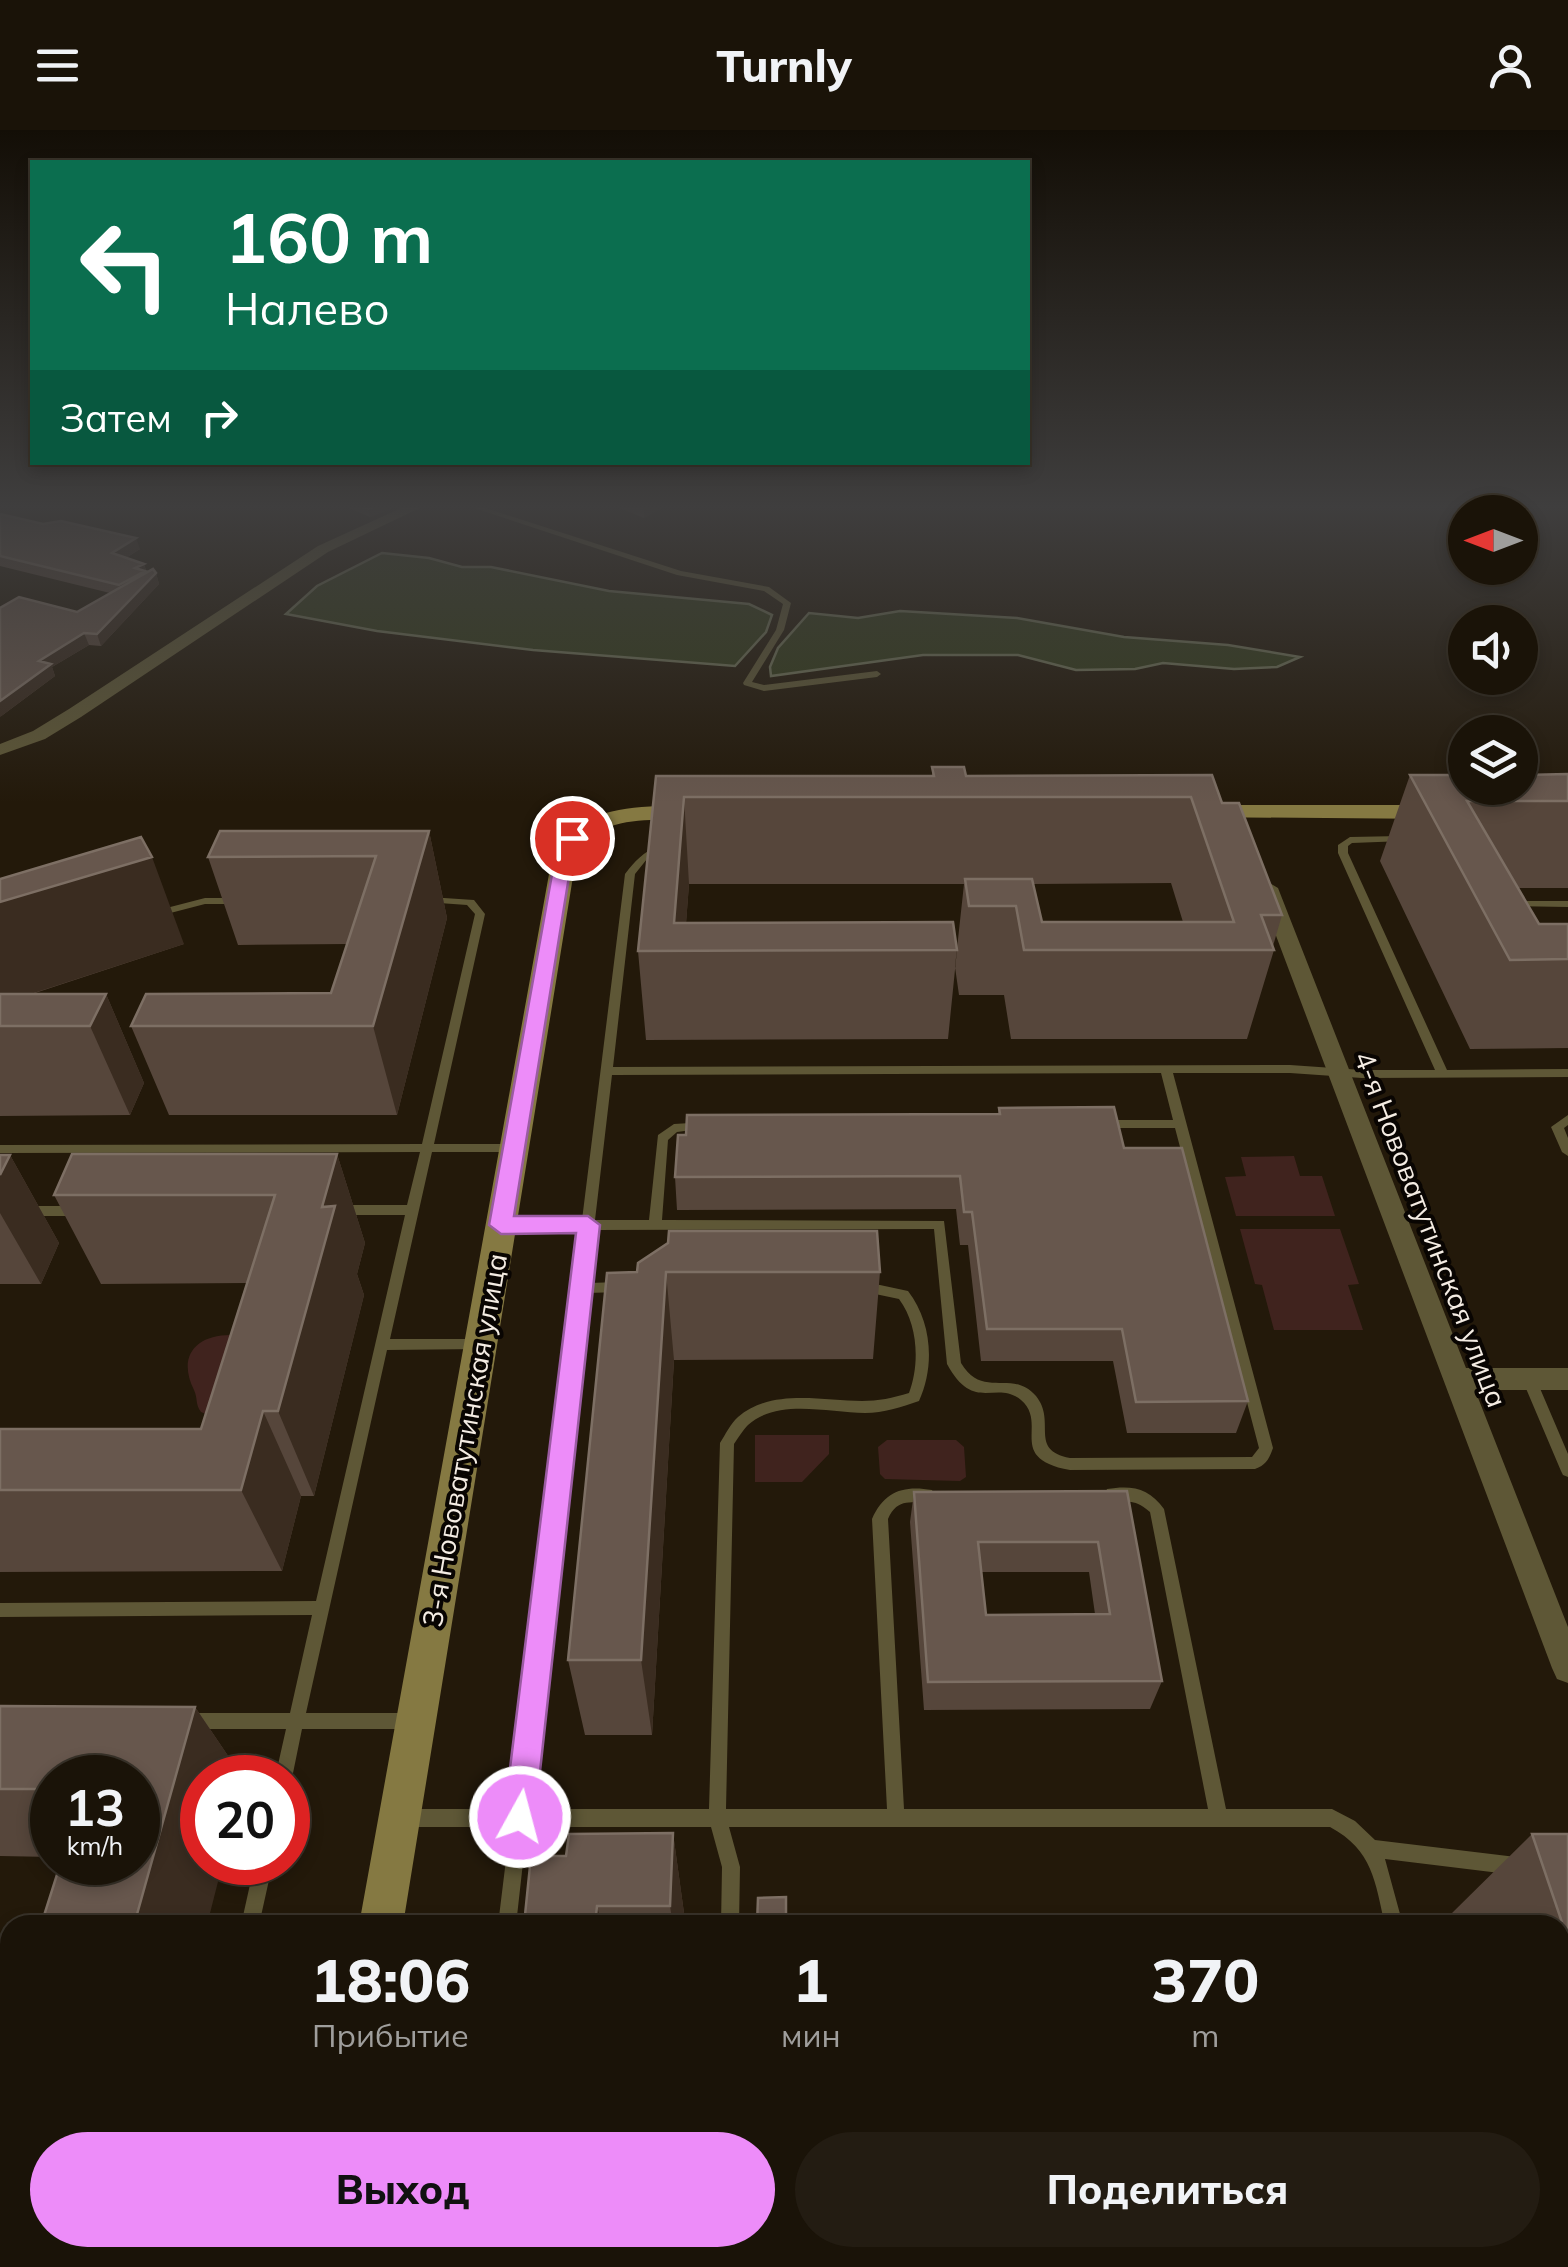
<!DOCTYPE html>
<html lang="ru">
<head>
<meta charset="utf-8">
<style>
	body { margin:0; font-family:Mulish,sans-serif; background:#231c12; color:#f1f3f6; height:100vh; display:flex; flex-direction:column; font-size:38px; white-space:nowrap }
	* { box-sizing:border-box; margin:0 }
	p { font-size:32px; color:#9f9e9c }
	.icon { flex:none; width:55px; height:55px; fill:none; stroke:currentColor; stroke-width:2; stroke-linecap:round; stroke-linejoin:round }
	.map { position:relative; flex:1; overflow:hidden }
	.side { position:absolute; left:0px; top:1785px; width:1570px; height:352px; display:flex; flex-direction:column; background:#1a1308; border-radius:30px 30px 0 0; box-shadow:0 5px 15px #0003,0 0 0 2px #383229 }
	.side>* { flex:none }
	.guide { position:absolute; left:30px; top:30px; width:1000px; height:305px; border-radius:0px; box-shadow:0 5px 15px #0003,0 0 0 2px #383229; background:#0b6e4f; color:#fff; overflow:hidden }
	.needle { width:65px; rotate:270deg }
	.buttons { position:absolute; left:1448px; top:365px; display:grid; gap:20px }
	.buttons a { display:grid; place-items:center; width:90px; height:90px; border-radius:50%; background:#1a1308; box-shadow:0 5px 15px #0003,0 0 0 2px #383229; font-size:50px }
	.speed { position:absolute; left:30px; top:1625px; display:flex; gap:20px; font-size:50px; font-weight:700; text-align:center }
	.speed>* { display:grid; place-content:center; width:130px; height:130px; border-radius:50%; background:#1a1308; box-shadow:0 5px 15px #0003,0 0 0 2px #383229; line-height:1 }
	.speed small { font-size:25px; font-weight:400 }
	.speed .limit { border:15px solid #d22; background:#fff; color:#111 }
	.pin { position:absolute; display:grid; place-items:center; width:85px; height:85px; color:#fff; margin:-42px; border:5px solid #fff; border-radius:50%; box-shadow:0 2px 10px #0007 }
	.me { position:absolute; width:110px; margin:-55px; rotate:7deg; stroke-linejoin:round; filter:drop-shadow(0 0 8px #0008) }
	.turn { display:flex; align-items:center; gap:35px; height:210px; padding:0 30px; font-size:45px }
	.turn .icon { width:130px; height:130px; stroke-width:2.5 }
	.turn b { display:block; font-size:70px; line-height:85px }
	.then { display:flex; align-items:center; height:95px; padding:0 30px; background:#0003; gap:20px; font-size:38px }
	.eta { display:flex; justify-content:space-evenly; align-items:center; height:170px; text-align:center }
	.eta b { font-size:60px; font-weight:800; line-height:70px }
	.action { display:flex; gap:20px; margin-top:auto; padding:20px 30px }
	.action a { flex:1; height:115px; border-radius:60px; background:#ed8cf9; color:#111; font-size:40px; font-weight:800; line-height:115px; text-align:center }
	.action a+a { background:#231c12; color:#f1f3f6 }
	header { display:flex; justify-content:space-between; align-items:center; height:130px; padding:0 30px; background:#1a1308; font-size:45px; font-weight:800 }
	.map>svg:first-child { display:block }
	.green { fill:#40231e }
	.water { fill:#333b1a; stroke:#6d7056; stroke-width:2.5 }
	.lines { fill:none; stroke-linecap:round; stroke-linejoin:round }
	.lane { fill:#5e5736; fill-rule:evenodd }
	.street { fill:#5e5736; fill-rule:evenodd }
	.secondary { fill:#857942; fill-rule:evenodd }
	.wall { fill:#56463b; fill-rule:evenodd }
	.shaded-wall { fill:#3a2c20 }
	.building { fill:#67574d; stroke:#7d6f64; stroke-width:2.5; fill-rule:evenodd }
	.route { fill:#ed8cf9; stroke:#9a5ba2; stroke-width:2.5 }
	.labels { text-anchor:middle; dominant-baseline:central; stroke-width:8; stroke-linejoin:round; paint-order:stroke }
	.street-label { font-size:28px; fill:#f4ece3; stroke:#090502 }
</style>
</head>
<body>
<header><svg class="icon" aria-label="menu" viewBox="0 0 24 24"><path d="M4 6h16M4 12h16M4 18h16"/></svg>Turnly<svg class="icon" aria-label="person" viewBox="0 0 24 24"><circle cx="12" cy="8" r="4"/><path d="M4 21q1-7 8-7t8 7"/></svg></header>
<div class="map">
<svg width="1568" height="2137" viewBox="0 0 1568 2137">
	<rect width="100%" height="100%" fill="#23190a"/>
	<path class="green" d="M1294,1026L1300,1046H1322L1335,1086H1236L1225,1047L1246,1046L1241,1027Z
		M1240,1099H1340L1359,1154L1348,1155L1363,1200H1274L1262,1155L1255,1154Z
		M233,1205L206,1284L201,1282C195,1274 198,1269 194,1260C177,1226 196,1204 233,1205Z
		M755,1305H829V1324L802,1352H755Z
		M887,1310H956L964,1317L966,1347L960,1351L885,1349L880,1344L878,1317Z"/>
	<path class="water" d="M382,423L429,428L462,437H491L609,461L749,474L772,485L766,502L735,536L533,520L377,501L286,484L317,456Z
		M900,481L1017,488L1124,507L1228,515L1300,527L1277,537L1234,539L1163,533L1135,539L1076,540L1018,525H923L771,546L770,537L778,518L809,483L858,488Z"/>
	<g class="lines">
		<path class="lane" d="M462,374H473L681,441L769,457L791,473L784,500L752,552L764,555L877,541L881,544L877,547L764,561L744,555L743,553L776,500L783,474L764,461L677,445Z
			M1401,706L1404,707V711L1352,713L1348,716V723L1447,940L1568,939V947L1362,948L1290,943H1173L1273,1318C1269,1329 1266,1335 1255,1339L1070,1340C1005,1328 1049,1294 1021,1270C996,1249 974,1284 947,1234L934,1099L594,1100L588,1153L621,1152L626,1153L628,1157L626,1161L621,1162L587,1163L529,1679H709L720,1313C725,1305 731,1293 738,1287C771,1258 823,1271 862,1271C878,1271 893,1268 909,1263C920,1234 918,1194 899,1169L861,1161L859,1157L861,1153L866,1152L908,1161C932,1192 935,1236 919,1271C901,1277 884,1283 865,1283C829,1283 778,1268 748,1295C743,1300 738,1308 734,1314L726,1679H887L872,1389C884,1361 904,1355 932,1360L934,1365L932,1370C912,1375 898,1366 888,1389L904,1679H1208L1150,1382C1131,1366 1128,1375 1107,1369L1105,1364L1107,1359C1132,1355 1149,1358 1164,1379L1226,1679H1332L1355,1691L1375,1710L1516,1727L1522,1730L1525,1736L1522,1742L1516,1745L1385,1729L1403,1795H1385C1375,1752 1373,1720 1330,1697H729L740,1737L739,1795H721L722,1737L711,1697H527L516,1795H498L510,1697H407L401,1694L398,1688L401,1682L407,1679H512L581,1100H501L497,1098L495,1095L497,1092L501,1090H582L625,744C635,731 643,722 659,716L664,719L647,729L635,744L613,937L1290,935L1362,940H1435L1338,723V715L1350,707ZM1161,943L1173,990H1103L1097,994L1103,998H1175L1259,1318L1252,1327L1070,1328C1028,1320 1057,1292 1036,1266C1012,1238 983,1270 961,1233L944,1091L662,1090L668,1010L677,1002L707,998L709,995L707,992L674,994L658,1005L649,1090H595L612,945Z
			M429,767L474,770L485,784L434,1014H514L520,1018L514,1022H432L390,1209H480L485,1210L487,1214L485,1218L480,1219L387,1220L306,1583H412L418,1585L420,1591L418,1597L412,1599H302L292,1648L288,1655V1648H275L286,1599H192L186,1597L184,1591L186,1585L192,1583H290L312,1485L0,1487V1473L316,1471L405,1085H337L331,1080L337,1075H407L420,1022L0,1023V1015L422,1014L475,784L467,775L425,772V768Z
			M205,768H239L244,771L239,774H205L155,787L150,784L151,782Z
			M1511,771H1568V777L1507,776L1506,774Z
			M1568,985V995L1564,998L1568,1008V1026L1562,1022L1551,997Z
			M0,1076H77L83,1081L77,1086H0Z
			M1529,1243L1534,1245L1536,1249L1568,1324V1347L1563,1345L1561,1341L1522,1249L1524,1245Z
			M255,1732H273L259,1795H241Z
			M121,2128H146L142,2137H116Z
			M458,2128H478L477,2137H457Z
			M990,2128H1010L1011,2137H991Z"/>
		<path class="street" d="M410,374H428L328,422L81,587L45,609L0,625V614L33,601L69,579L318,416Z
			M1268,752L1278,758L1466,1238H1568V1260H1475L1568,1497V1553L1557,1549L1552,1538L1258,758Z"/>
		<path class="secondary" d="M1204,675H1438L1449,682L1438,689L1196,687L1193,682L1196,677Z
			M658,676H693L704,683L693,690C652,690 603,684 577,722L403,1795H359L553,722C579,684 613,678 658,676Z
			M299,2128H349L348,2137H298Z"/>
	</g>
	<path class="wall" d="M340,374H402L370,387Z
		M610,374H668L644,388Z
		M0,384L140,419L126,428L144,434L147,443H156L159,454L101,516L89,515L52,537L55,546L0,587L77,482L110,463L0,436Z
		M932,637L966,646L1212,645L1222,673L1282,785L1273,816L1274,820L1247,909H1011L1004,865H959L955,837L964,754H689L686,793L957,820L948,909L646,910L638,821L656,646H932ZM1171,753L1183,792H1042L1033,754Z
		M1568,644V758H1518L1539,794H1568V918L1470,919L1380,731L1410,645Z
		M429,701L447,788L397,985H169L131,896L331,863L347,814L238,815L208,727Z
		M0,749L184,814L32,864H106L144,953L130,985L0,986Z
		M999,978L1124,1018L1248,1271L1236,1303H1127L1113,1231H981L968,1115H960L956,1079L677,1080L675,1047L998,984Z
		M337,1024L365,1113L357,1144L364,1165L314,1366H301L282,1441L0,1442V1299H201L247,1153L101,1154L54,1065Z
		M0,1025H10L59,1113L41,1154H0Z
		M880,1142L873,1229L674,1230L652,1605H585L568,1530L607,1143Z
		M1127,1361L1162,1551L1150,1579L924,1580L910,1392L914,1362ZM981,1442H1089L1095,1484L986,1485Z
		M0,1576L195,1577L243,1648H52V1727L0,1726Z
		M673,1703L684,1783V1795H524L566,1726Z
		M1532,1704H1568V2137H1055L1054,2128H1560V1795H1455L1452,1783Z"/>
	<path class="shaded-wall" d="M380,374H402L370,387L368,379Z
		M646,374H668L644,388V375Z
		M136,408L140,419L116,434L112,423Z
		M144,434L147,445L156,443L159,454L101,516L97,504L123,466L119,455L135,438Z
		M84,503L89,515L52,537L55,546L0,587V571L39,531Z
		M684,667L689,754L684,821L674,793Z
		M429,701L447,788L397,985L373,896Z
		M152,727L184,814L0,874V772Z
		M106,864L144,953L130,985L90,896Z
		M337,1024L365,1113L357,1144L364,1165L314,1366L278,1281L322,1077Z
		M10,1025L59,1113L41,1154L0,1083V1045Z
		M666,1142L674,1230L652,1605L641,1530Z
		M263,1281L301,1366L282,1441L241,1360Z
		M195,1577L243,1648H202V1732H223L207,1795H134Z
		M673,1703L684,1783V1795H673L670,1776Z
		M597,1776L602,1795H595Z
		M10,2060V2128H55L45,2137H0V2069Z"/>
	<path class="building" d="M357,374H380L368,379Z
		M0,384L43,394L61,391L136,408L112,423L144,434L135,438L145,441L119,455L0,426Z
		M153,439L156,443L97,504L84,503L39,531L51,534L0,571V478L19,467L77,482Z
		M932,637H964L966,646L1212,645L1222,673H1239L1282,785H1261L1274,820H1024L1016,776H969L965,749H1032L1042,792H1234L1191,667H684L674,793L953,792L957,820L638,821L656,646H934Z
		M1568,644V671H1467L1539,794H1568V829L1510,830L1410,645H1465V658H1520V645Z
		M220,701H429L373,896H131L146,864L331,863L376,726L208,727Z
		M141,707L152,727L0,772V749Z
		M0,864H106L90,896H0Z
		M1114,977L1124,1018H1182L1248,1271L1136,1272L1122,1199H987L972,1082H964L960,1046L675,1047L678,1005H686L687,985L1000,984L999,978Z
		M72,1024H337L322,1077L335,1076L278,1281H263L241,1360H0V1299H201L275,1065H54Z
		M0,1025H10L0,1045Z
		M669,1101H877L880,1142H666L641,1530H568L607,1143L637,1142L638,1133L668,1113Z
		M1127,1361L1162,1551L928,1552L914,1362ZM978,1412H1098L1110,1484L986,1485Z
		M0,1576L195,1577L134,1795H41L61,1732H138V1648H52V1659H0Z
		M673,1703L670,1776H597L595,1795H524L531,1726H566L569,1704Z
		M1532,1704H1568V1810Z
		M786,1767V1794H757L758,1768Z
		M10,1891V2060L0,2069V1922Z
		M1560,2064H1568V2137H1099L1098,2128H1560Z
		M524,2128H938V2136L523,2137Z"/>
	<linearGradient id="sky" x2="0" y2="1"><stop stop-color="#130e06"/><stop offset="0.56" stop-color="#3f3e3e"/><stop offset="1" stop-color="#3f3e3e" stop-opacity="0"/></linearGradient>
	<rect width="1568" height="673" fill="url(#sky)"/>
	<path class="route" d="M572,703L580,708L573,722L514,1086H588L600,1095L535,1687L531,1698L520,1703L508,1698L504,1687L576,1103L501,1104L489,1095L556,722L565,704Z"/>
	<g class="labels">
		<g class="street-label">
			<text transform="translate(1431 1099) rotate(69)">4-я Нововатутинская улица</text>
			<text transform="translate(464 1310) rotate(-80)">3-я Нововатутинская улица</text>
		</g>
	</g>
</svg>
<div class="buttons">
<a><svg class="needle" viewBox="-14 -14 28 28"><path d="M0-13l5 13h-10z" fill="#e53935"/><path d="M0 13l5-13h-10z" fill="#9f9e9c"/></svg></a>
<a><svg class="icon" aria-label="sound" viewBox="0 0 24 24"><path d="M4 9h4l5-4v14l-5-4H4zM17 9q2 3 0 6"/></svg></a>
<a><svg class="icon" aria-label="layers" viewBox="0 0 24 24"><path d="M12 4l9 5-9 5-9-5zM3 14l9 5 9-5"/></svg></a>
</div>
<div class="speed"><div>13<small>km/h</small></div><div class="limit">20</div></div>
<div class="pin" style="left:572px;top:708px;background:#d93025"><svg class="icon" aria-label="arrive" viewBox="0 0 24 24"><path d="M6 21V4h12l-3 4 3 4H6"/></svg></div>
<svg class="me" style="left:520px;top:1687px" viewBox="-20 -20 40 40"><circle r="17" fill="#ed8cf9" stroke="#fff" stroke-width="3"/><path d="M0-11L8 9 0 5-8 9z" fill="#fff"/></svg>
<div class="guide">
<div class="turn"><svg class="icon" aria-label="left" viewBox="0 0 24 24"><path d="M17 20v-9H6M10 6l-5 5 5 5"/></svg><div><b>160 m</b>Налево</div></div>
<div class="then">Затем<svg class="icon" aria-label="right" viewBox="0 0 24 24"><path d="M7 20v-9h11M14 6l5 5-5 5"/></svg></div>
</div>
<section class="side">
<div class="eta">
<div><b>18:06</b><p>Прибытие</p></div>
<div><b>1</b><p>мин</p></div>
<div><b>370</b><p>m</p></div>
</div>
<div class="action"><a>Выход</a><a>Поделиться</a></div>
</section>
</div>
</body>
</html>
